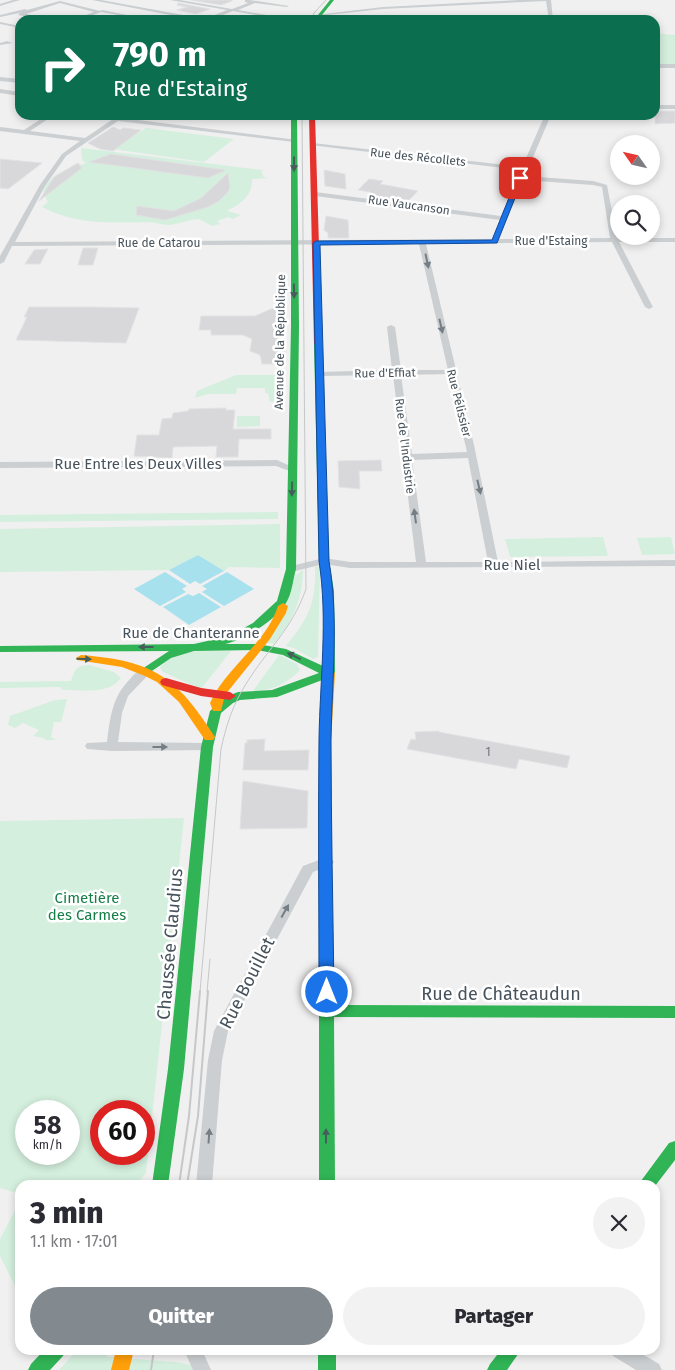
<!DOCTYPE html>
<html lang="fr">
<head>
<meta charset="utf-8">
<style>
	body { margin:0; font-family:"Fira Sans",sans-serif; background:#f2f2f3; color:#2b2b33; height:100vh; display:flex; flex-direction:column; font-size:19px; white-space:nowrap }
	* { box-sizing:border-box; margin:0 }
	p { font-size:16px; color:#7c7c81 }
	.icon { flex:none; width:28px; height:28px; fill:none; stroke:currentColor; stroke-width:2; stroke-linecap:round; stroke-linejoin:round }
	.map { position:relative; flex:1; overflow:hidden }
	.details { position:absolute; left:15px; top:1180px; width:645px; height:175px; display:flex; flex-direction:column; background:#fff; border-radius:15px; box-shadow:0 2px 8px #0003 }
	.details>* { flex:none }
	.banner { position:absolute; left:15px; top:15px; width:645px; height:105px; border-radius:15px; box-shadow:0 2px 8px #0003; background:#0b6e4f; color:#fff; overflow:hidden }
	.needle { width:32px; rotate:304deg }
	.fabs { position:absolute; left:610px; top:135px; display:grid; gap:10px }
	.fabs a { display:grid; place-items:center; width:50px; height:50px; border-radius:50%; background:#fff; box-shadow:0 2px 8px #0003; font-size:25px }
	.speed { position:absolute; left:15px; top:1100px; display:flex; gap:10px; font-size:25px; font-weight:700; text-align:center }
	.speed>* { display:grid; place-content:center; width:65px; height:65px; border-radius:50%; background:#fff; box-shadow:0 2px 8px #0003; line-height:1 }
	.speed small { font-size:12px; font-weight:400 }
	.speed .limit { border:8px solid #d22; background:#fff; color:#111 }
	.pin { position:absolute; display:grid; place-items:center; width:42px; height:42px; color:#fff; margin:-21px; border-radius:10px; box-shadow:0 2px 8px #0006 }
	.me { position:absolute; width:55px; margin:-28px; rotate:0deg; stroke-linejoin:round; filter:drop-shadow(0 0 4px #0008) }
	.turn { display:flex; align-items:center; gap:18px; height:105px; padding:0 15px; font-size:22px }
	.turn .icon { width:65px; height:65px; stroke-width:2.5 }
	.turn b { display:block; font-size:35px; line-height:42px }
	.round { display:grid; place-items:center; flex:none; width:52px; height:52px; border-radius:26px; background:#f2f2f3 }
	.overview { display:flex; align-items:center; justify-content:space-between; height:85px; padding:0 15px }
	h1 { font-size:30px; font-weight:800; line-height:38px }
	.primary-button { display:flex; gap:10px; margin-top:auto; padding:10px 15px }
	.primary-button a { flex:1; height:58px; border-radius:30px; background:#828a90; color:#fff; font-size:20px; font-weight:800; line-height:58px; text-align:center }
	.primary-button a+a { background:#f2f2f3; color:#2b2b33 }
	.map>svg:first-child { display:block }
	.green { fill:#d4efde; fill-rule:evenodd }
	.water { fill:#a8e1ee }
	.building { fill:#d8d8da; stroke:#e1e2e3 }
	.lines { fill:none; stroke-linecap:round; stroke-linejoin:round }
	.street { fill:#cbcfd1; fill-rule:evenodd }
	.fast { fill:#30b455; fill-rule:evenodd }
	.slow { fill:#ff9f0a; fill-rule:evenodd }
	.jam { fill:#e5322d; fill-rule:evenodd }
	.tram-far1 { stroke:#c6c7c9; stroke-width:1 }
	.tram { stroke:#c6c7c9; stroke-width:2 }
	.oneway { fill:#455d5b }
	.oneway2 { fill:#757e85 }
	.route { fill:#1a73e8; stroke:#114b97 }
	.labels { text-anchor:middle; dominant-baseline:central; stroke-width:5; stroke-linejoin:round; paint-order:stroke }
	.far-street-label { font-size:12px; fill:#47535c; stroke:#fff }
	.number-label { font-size:12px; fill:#6d767d }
	.street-label { font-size:15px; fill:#47535c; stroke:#fff }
	.park-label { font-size:15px; fill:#167f47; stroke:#fff }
	.near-street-label { font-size:18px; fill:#47535c; stroke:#fff }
</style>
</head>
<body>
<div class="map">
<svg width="675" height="1370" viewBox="0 0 675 1370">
	<rect width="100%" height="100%" fill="#f0f0f0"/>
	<path class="green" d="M655,33L675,35V65H655Z
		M146,128L234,139L204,162L112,149Z
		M81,148L263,170L261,172L264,177L268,178L252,179C253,195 241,204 227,211L241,215L233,219L228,217L217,221L220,224L212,226L199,219C188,219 178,225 168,225C162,225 155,222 149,222C112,223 76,225 42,207L48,202L43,192C48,174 70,168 86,163L82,160Z
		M236,375H285L283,400L270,402L268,393H265V388H237L236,394H208L195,398L197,391Z
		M237,416H260V426L237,427Z
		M278,512V519L0,522V515Z
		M280,524V568L229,567L224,571L198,555L169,570L0,572V529Z
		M603,537L608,556L510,557L505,539Z
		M671,537L675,554L642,555L637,538Z
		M320,566L318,657L313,659L294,648L286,646C309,618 316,603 315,567Z
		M303,570C303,599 292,622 274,644L264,642L295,576Z
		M198,651H231L201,689L163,672L160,668C166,657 186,653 198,651Z
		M279,655L297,664L300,670C285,685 273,690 253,691Z
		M89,665L114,672L121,678C109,695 82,690 63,690L60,687L0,688V682L71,681C75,669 76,666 89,665Z
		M67,699L61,722H54L51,737L56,740H45L44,738L33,736L39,730L23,723L15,728L8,725L10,716L55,700Z
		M184,818L146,1173L136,1185H20V1194L0,1188V821ZM26,1111H69V1154H26ZM101,1111H144V1154H101Z
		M20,1201V1294H19L0,1256V1239Z
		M77,1350H108L107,1357L176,1362L191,1365L193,1370H59Z"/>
	<path class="water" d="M198,555L224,571L200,584L195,581L190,584L169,570Z
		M165,572L187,586L182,589L186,592L160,606L134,589Z
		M227,572L254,589L224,606L202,592L207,589L202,586Z
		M199,593L221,607L189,625L163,607L188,594L193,596Z"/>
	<path class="building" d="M191,0H232V1L221,5Z
		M178,3L210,9L196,14L177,10L187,7L177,5Z
		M655,111H675V123L655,124Z
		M113,127L120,130L123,128L141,130L113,151L100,149L88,143Z
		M111,154L147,159L226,170L208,178L89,162Z
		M0,159L42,163L8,189L0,188Z
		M78,163L82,168L39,201L54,177Z
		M324,170L345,174L346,189L325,186Z
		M228,173L230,187L228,192L219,201L208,207L165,220L136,215L137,206L174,211L201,198Z
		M369,179L383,181L380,184L418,191L408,201L369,196L370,192L358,190Z
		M326,216L348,220L349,238H328V233L324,230Z
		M83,248H98L93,265H78Z
		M48,249L40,264H25L34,250Z
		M278,306V345L285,348L284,358H278V364H262L260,355L250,351L252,339L243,335H211V330H199L201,316H255Z
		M29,307H93L139,308L126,343L16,340L27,317H24Z
		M226,408V410H235L233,429H271V439H239L238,457H216L217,446L173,447L172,458L134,456L137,435H159L162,419L172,418L173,413L188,411L189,409Z
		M381,460L382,471H359L360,489L339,487L338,461Z
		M439,731V732L570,756L567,768L519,759L516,769L407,749L411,739L416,740L415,732Z
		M265,739L264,751L309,750L308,770H243L245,743H247V740Z
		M243,781L308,791L307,828L240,829Z"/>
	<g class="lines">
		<path class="street" d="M13,0H20L0,6V4Z
			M92,0H101L205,19L227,10L170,0H180L232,9L248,3L245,2V0H250L289,6L287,7L255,3L238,10L295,20H285L233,11L210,20H196Z
			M519,0H551L553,20H549L546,1L383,9L318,16L316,15L383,7Z
			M60,1L100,11L102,10L132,16L130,17L101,12L79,20H72L94,12L60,3L26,14L36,16L34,18L18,15L20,13L0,17V15L25,9L27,10Z
			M467,17L484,19L486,20L465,19Z
			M0,22L20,26V28L0,24Z
			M7,41L13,43L0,45V43Z
			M655,64H675V68H655Z
			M0,77L20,79V83L0,81Z
			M0,89L20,92V96L0,93Z
			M655,105H675V109H655Z
			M47,115H54L30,131L85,138L119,115H126L122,118L297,140L294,142L118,121L66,156L45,186L15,242L492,239L500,220L315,196L312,194L315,192L501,216L521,170L310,145L313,143L522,167L545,115H551L525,176L593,181L607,185L617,238H675V242H619L653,307L649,309L645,307L612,242L426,244L474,445L498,562L675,560V566L350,568L324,564L291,572L287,571L286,569L287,567L324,558L350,562H416L393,375L319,376L315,374L319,372L392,370L387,327L391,325L395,327L401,370H448L419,244L12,246L4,262L0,264V256L40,185L62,154L80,141L0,131V127L24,130ZM523,180L593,185L602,187L610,238L499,239ZM449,374L467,452L412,454L401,375ZM468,458L488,562H426L412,460Z
			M277,460L297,469L292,472L276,466L0,468V462Z
			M146,667L152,671L128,696L122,713L118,742L207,743L213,747L211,750L112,751L87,749L85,746L87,743L107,742C110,718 112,697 130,679C134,674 140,669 146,667Z
			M327,857L332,859L334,862L332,865L313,872L228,1031L222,1060L212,1185H196L208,1060L214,1031L303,866Z
			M184,1350H202L211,1370H193Z
			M610,1350H636L659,1364L662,1370H636L613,1356Z"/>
		<path class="fast" d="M330,0H334L318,20H314Z
			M291,115H297L299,326L296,569C293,579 292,594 286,603C276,620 244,640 225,644H257L286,649L323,666L324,591L319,561L314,344L321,342L329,561L334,591L335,673L333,676L277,697L240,700L233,703L221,713L213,747L184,1069L168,1185H152L168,1069L201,747L210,711L225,697L238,692L272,690L319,673L283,655L257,650L194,651L171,658L146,675L142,673L140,671L142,669L169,651L0,652V646L194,644L229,636L253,623L277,601L286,569L291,326Z
			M325,738L331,742L333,1005L675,1006V1018L334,1017L335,1185H319V742Z
			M675,1141V1160L655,1186L638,1185L669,1143Z
			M44,1350H66L63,1356L50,1370H28L31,1364Z
			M318,1350H336V1370H318Z
			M501,1350H521L507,1370H487L490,1364Z"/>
		<path class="slow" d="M283,603L288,606L286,613L270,639L225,695L221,711H213L210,703C226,667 266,644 278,606Z
			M81,655C154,661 176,676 215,737L213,740H205L179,702L157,682L145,676L122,667L77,660L76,658Z
			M329,669L335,673L331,742L325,746L319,742L323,673Z
			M116,1350H134L129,1370H111Z"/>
		<path class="jam" d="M309,115H315L322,344L318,346L314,344Z
			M166,678L201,688L230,692L236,696L230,700L201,696L162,685L160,682L162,679Z"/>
		<path class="tram-far1" d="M311,20L314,13L326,0
			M200,992L221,749C226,726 233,704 246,684C268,648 291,631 306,589L302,115
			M207,992L210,959"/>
		<path class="tram" d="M179,1185L189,1116L200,991
			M187,1185L198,1116L208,991
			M151,1370L154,1350"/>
	</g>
	<defs><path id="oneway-solid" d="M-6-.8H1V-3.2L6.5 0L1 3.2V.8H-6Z" transform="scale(1.25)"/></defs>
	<g class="oneway">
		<use href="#oneway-solid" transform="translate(294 164) rotate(90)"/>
		<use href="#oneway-solid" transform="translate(294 291) rotate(89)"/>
		<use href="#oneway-solid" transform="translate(292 489) rotate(91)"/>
		<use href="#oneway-solid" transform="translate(146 647) rotate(180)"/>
		<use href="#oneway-solid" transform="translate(294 656) rotate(-154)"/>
		<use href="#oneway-solid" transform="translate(84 659) rotate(2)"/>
		<use href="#oneway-solid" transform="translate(326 1136) rotate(-90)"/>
	</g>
	<g class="oneway2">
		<use href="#oneway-solid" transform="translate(427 261) rotate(78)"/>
		<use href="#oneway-solid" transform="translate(441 326) rotate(77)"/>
		<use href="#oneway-solid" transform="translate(479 487) rotate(77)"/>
		<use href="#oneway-solid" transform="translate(415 516) rotate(-98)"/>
		<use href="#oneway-solid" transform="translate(160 747)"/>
		<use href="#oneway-solid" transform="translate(285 911) rotate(-61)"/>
		<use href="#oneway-solid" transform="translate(209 1136) rotate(-86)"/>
	</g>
	<path class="route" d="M520,176L523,178L497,243L320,245L329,561C339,620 332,679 331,739C331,823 333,908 334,992L332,997L327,998L322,997L319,992C319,908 318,823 319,739C320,679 328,620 319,561L313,243L316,241L492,240L517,178Z"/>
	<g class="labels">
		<g class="far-street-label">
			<text transform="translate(418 157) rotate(6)">Rue des Récollets</text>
			<text transform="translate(409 205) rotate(8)">Rue Vaucanson</text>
			<text x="551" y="241">Rue d'Estaing</text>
			<text x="159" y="243">Rue de Catarou</text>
			<text transform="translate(280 342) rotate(-89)">Avenue de la République</text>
			<text transform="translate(385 373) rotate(-1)">Rue d'Effiat</text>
			<text transform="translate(459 403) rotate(76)">Rue Pélissier</text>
			<text transform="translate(405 446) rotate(83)">Rue de l'Industrie</text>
		</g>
		<g class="number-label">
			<text x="488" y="752">1</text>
		</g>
		<g class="street-label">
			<text x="138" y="464">Rue Entre les Deux Villes</text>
			<text x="512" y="565">Rue Niel</text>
			<text x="191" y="633">Rue de Chanteranne</text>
		</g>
		<g class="park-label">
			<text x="87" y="898">Cimetière<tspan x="87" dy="17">des Carmes</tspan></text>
		</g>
		<g class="near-street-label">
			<text transform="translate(170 944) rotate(-85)">Chaussée Claudius</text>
			<text transform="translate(247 983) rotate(-63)">Rue Bouillet</text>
			<text x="501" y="994">Rue de Châteaudun</text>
		</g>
	</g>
</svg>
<div class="fabs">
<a><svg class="needle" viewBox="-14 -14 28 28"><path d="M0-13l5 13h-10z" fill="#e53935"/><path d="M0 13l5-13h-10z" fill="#7c7c81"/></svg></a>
<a><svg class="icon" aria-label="search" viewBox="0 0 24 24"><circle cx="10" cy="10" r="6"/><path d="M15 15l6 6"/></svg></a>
</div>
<div class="speed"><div>58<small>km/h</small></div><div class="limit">60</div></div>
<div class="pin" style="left:520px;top:178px;background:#d93025"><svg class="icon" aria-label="arrive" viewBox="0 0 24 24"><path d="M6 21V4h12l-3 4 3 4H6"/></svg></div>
<svg class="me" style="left:327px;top:992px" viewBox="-20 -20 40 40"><circle r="17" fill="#1a73e8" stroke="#fff" stroke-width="3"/><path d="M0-11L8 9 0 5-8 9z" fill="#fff"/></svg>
<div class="banner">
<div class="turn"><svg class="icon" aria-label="right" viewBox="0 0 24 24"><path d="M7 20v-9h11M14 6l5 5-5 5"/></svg><div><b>790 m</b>Rue d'Estaing</div></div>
</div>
<section class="details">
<div class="overview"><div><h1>3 min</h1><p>1.1 km · 17:01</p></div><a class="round"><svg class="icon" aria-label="close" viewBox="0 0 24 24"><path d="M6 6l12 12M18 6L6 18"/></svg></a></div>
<div class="primary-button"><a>Quitter</a><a>Partager</a></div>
</section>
</div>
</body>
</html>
